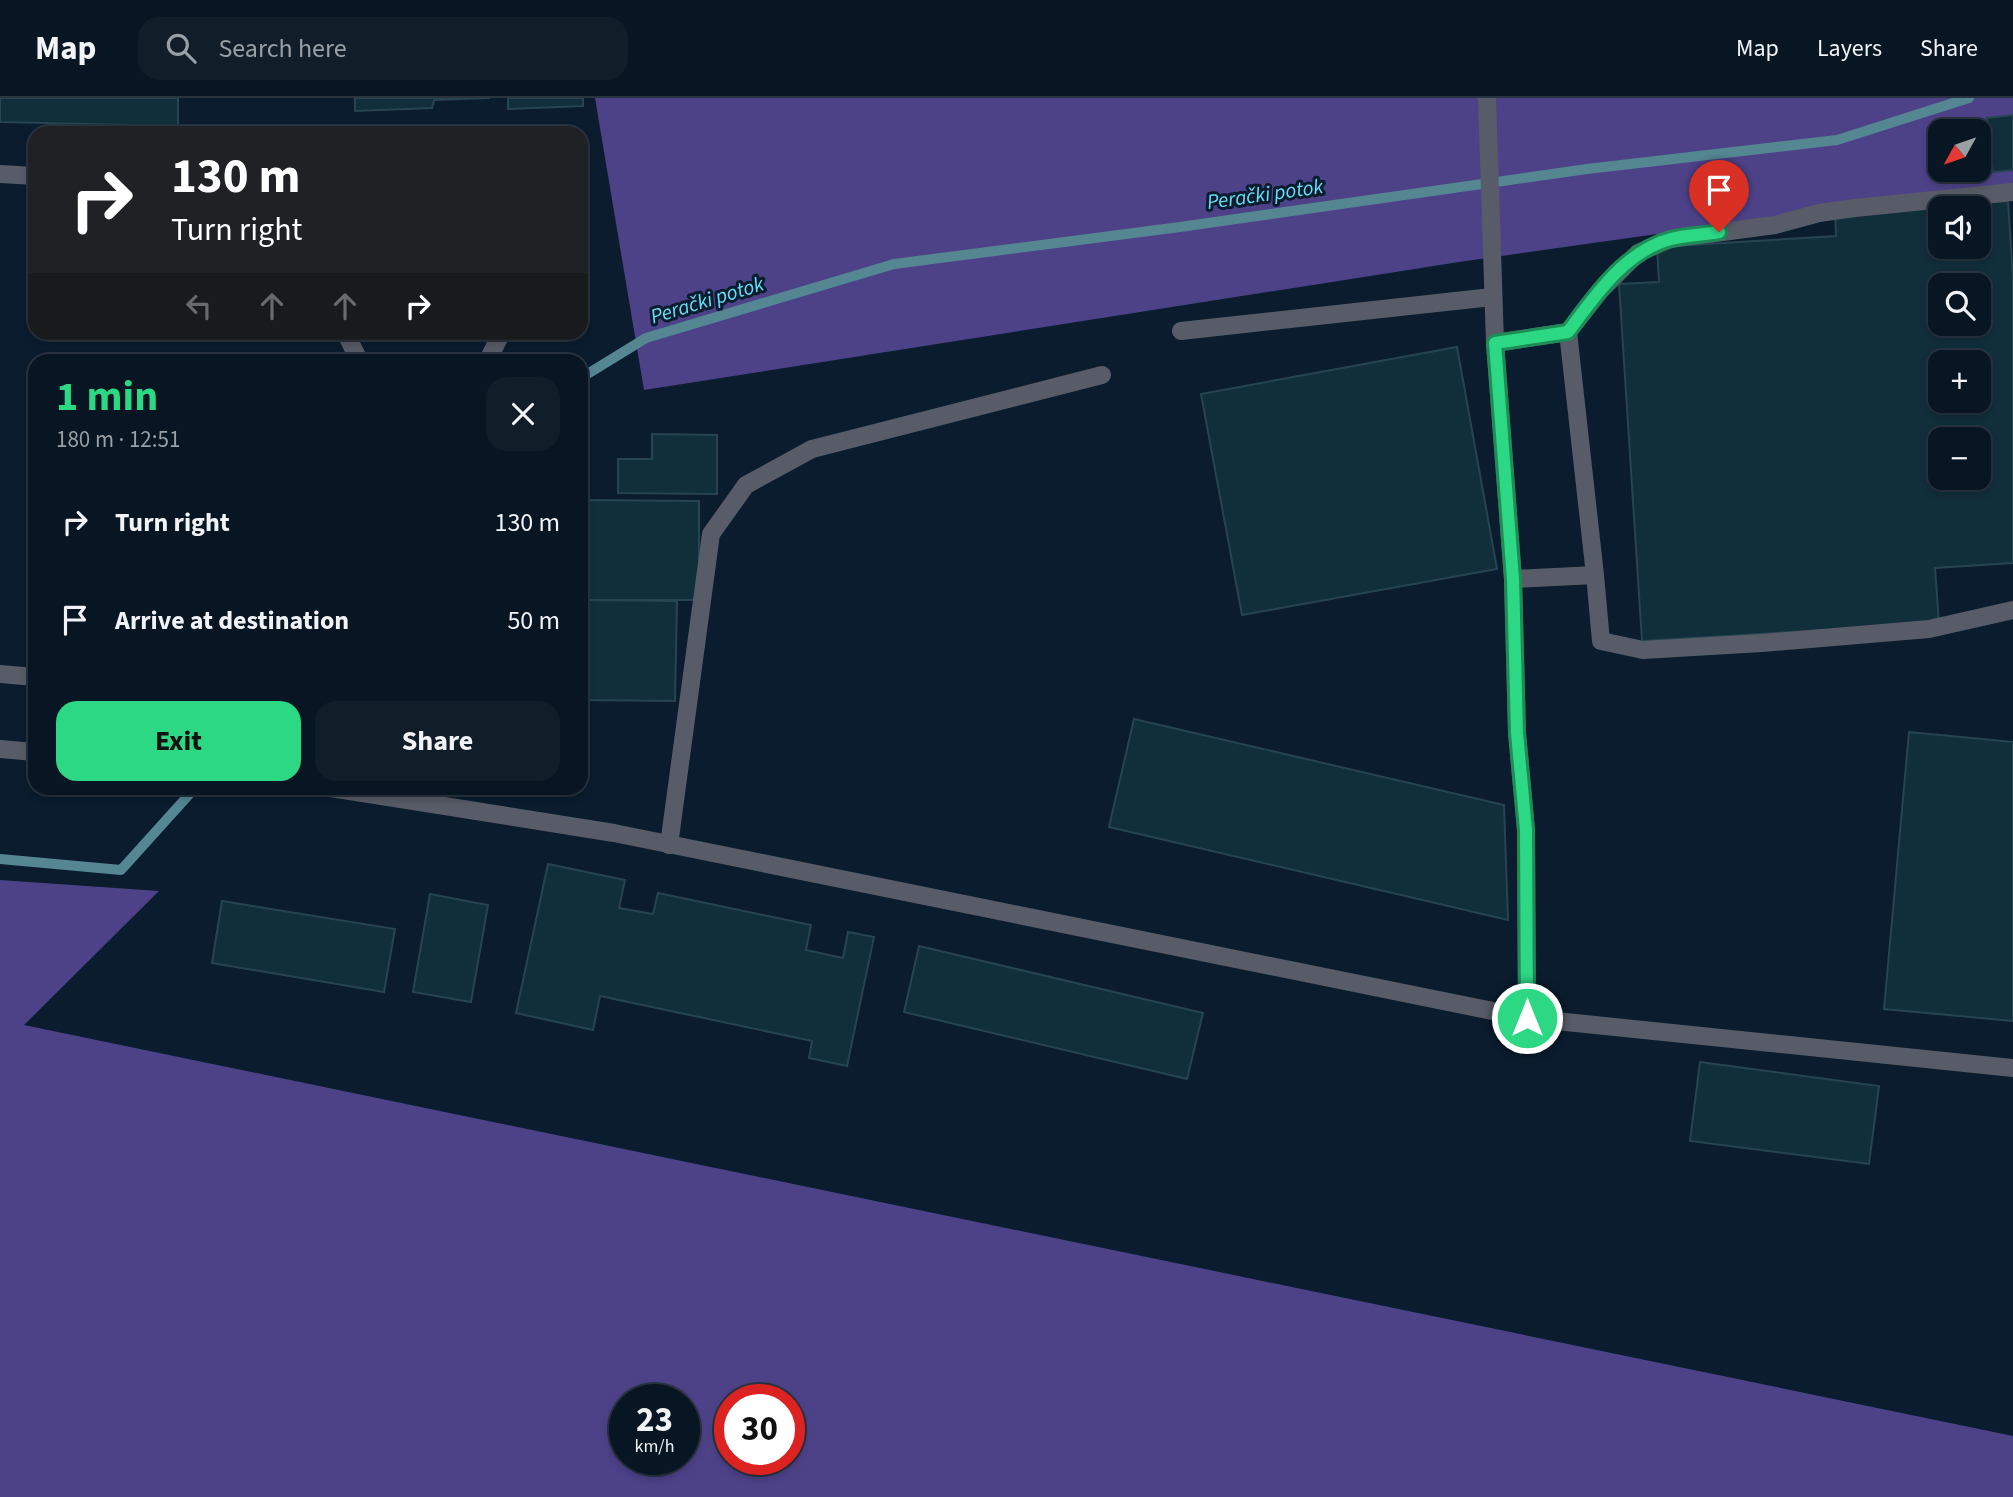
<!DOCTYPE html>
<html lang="en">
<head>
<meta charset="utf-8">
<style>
	body { margin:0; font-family:"Source Sans 3",sans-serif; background:#111e2a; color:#f1f3f6; height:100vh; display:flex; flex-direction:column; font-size:26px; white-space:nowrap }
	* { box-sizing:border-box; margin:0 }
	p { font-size:23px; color:#989fa5 }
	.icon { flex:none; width:38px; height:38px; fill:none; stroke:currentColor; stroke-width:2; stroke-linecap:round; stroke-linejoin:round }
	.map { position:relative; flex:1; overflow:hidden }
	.panel { position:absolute; left:28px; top:256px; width:560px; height:441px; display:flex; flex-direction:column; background:#081522; border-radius:21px; box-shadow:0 4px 10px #0003,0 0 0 2px #293440 }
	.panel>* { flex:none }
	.top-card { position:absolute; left:28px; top:28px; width:560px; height:214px; border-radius:21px; box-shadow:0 4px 10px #0003,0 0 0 2px #293440; background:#202124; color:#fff; overflow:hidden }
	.needle { width:46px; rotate:230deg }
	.fabs { position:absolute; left:1928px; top:21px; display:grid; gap:14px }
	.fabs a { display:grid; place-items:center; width:63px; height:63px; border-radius:14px; background:#081522; box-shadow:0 4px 10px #0003,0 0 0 2px #293440; font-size:35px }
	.speed { position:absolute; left:609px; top:1286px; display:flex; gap:14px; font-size:35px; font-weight:700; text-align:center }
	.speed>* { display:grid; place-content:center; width:91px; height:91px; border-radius:50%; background:#081522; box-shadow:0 4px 10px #0003,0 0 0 2px #293440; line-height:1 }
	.speed small { font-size:18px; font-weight:400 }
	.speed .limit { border:10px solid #d22; background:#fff; color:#111 }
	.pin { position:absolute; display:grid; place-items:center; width:60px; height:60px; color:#fff; margin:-72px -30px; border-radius:50% 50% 50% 0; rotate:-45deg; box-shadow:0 0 7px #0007 }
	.pin .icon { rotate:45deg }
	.me { position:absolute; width:77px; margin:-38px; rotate:0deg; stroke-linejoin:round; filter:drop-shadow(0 0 5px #0008) }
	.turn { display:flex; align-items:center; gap:24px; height:147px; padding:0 28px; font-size:32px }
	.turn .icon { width:91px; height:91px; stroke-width:2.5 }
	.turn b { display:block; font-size:49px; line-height:60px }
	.lanes { display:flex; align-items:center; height:66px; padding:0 28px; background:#0003; justify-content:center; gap:35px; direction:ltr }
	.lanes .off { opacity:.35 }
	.round { display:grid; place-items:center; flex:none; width:74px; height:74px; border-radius:21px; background:#111e2a }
	.summary { display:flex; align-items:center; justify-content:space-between; height:119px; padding:0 28px }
	h1 { font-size:42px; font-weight:700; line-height:52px; color:#2cd884 }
	.primary-button { display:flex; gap:14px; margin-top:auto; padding:14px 28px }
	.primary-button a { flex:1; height:80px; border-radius:21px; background:#2cd884; color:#111; font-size:28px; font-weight:700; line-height:80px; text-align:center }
	.primary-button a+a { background:#111e2a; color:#f1f3f6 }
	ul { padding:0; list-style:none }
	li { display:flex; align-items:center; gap:21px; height:98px; padding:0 28px }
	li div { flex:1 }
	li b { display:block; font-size:26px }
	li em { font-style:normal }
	header { display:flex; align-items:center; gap:42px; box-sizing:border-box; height:98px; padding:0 35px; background:#081522; border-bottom:2px solid #293440 }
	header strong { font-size:33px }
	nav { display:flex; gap:38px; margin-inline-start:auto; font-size:24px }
	.search { width:490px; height:63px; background:#111e2a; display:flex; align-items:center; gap:18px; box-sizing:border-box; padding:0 24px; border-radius:21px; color:#989fa5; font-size:26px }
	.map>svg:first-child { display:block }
	.forest { fill:#4d4288; fill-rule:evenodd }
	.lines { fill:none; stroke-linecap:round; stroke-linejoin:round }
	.stream { stroke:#548792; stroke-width:10 }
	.building { fill:#112e3b; stroke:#274452; stroke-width:2; fill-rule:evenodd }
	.lane { stroke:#585c68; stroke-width:18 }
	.street { stroke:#585c68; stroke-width:18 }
	.route-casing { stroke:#1d8c56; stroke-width:18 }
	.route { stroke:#2cd884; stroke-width:12 }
	.labels { text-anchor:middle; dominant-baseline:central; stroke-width:6; stroke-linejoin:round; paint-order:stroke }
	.water-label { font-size:21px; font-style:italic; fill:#64dff7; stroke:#0a1c2e }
</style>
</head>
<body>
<header>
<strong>Map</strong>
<div class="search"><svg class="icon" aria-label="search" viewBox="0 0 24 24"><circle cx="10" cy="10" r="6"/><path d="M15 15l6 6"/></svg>Search here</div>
<nav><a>Map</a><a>Layers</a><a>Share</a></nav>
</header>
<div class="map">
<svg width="2013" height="1399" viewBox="0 0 2013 1399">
	<rect width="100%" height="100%" fill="#0a1c2e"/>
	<path class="forest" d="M595,0H2013V86L1459,164L644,292ZM1941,33H1979V72H1941Z
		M0,782L159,793L24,927L2013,1338V1399H0ZM625,1302H684V1362H625ZM730,1302H789V1362H730Z"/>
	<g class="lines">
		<path class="stream" d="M581,280L646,240L894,166L1180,129L1587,71L1837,42L1969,0
			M0,761L121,772L195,690"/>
	</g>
	<path class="building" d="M0,0H178V28L0,24Z
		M355,0H490L434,2L432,10L355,13Z
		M508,0H583V8L508,11Z
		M2013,17V72L1993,74L1987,20Z
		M2008,103L2013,180V465L1935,470L1939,525L1642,543L1619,186L1659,184L1657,149L1836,138L1835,114ZM1941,110H1979V149H1941ZM1941,187H1979V226H1941ZM1941,264H1979V303H1941ZM1941,341H1979V380H1941Z
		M1457,249L1497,471L1242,517L1201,296Z
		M652,336L717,337V396L618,395V361H652Z
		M587,402L699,403V502H581V451H586Z
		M581,502L677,503L675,603L581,602Z
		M1134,621L1504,707L1508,822L1109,729Z
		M1909,634L2013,644V923L1884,911Z
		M548,766L625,782L619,810L653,816L658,795L811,827L806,852L843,860L848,834L874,839L847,968L809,960L812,943L600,898L593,932L516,915Z
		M430,796L488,807L471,904L413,894Z
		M222,803L395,831L384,894L212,865Z
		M919,848L1203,915L1187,981L904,914Z
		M1700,964L1879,988L1869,1066L1690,1043Z"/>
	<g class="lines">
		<path class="lane" d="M0,76L35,78
			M1181,233L1492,199
			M345,234L359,262
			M1568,234L1595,477
			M1495,245L1568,234L1600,193L1638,155L1670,141L1775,127L1819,115L1855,110L2013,94
			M488,262L502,234
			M1513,481L1595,477L1601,543L1643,552L1762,545L1929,531L2013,512
			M0,576L35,579
			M669,747L711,436L746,387L812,351L1102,277"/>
		<path class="street" d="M1487,0L1495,245L1513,481L1517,635L1526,732L1527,920
			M0,651L35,654
			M331,690L614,735L1527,920L2013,970"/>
	</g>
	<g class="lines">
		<defs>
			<path id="route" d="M1527,920L1526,732L1517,635L1513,481L1495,245L1568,234C1595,198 1625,153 1671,141C1686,137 1703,137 1719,134"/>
		</defs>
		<use href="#route" class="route-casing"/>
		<use href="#route" class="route"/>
	</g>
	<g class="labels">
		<g class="water-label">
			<text transform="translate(1265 96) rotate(-8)">Perački potok</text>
			<text transform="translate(707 202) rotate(-17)">Perački potok</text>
		</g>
	</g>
</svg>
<div class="fabs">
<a><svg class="needle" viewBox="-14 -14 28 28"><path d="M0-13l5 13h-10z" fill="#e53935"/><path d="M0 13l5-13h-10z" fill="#989fa5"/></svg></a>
<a><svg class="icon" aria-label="sound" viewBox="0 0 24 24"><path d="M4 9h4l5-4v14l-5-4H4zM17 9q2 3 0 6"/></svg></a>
<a><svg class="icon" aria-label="search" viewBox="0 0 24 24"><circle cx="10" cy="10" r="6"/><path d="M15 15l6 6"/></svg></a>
<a>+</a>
<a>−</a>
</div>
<div class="speed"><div>23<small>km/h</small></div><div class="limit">30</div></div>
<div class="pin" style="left:1719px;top:134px;background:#d93025"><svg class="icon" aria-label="arrive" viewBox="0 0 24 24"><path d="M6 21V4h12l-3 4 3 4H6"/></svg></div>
<svg class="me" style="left:1527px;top:920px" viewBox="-20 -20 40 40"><circle r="17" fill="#2cd884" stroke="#fff" stroke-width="3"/><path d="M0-11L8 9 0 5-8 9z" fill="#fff"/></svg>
<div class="top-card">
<div class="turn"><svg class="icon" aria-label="right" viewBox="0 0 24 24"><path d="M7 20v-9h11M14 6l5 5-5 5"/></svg><div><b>130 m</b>Turn right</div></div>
<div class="lanes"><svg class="icon off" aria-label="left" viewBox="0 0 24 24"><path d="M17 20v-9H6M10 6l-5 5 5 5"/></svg><svg class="icon off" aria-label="ahead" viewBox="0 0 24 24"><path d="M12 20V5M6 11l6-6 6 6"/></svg><svg class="icon off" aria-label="ahead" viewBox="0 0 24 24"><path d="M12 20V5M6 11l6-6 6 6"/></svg><svg class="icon" aria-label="right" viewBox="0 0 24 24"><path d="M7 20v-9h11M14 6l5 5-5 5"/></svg></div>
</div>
<section class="panel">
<div class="summary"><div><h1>1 min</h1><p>180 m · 12:51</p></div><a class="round"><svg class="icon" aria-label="close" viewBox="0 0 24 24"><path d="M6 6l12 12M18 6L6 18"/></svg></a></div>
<ul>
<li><svg class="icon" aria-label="right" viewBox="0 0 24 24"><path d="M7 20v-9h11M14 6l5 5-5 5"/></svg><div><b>Turn right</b></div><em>130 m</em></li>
<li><svg class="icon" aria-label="arrive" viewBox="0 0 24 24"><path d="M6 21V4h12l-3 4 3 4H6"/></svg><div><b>Arrive at destination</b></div><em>50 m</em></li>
</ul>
<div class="primary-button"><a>Exit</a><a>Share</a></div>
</section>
</div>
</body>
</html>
